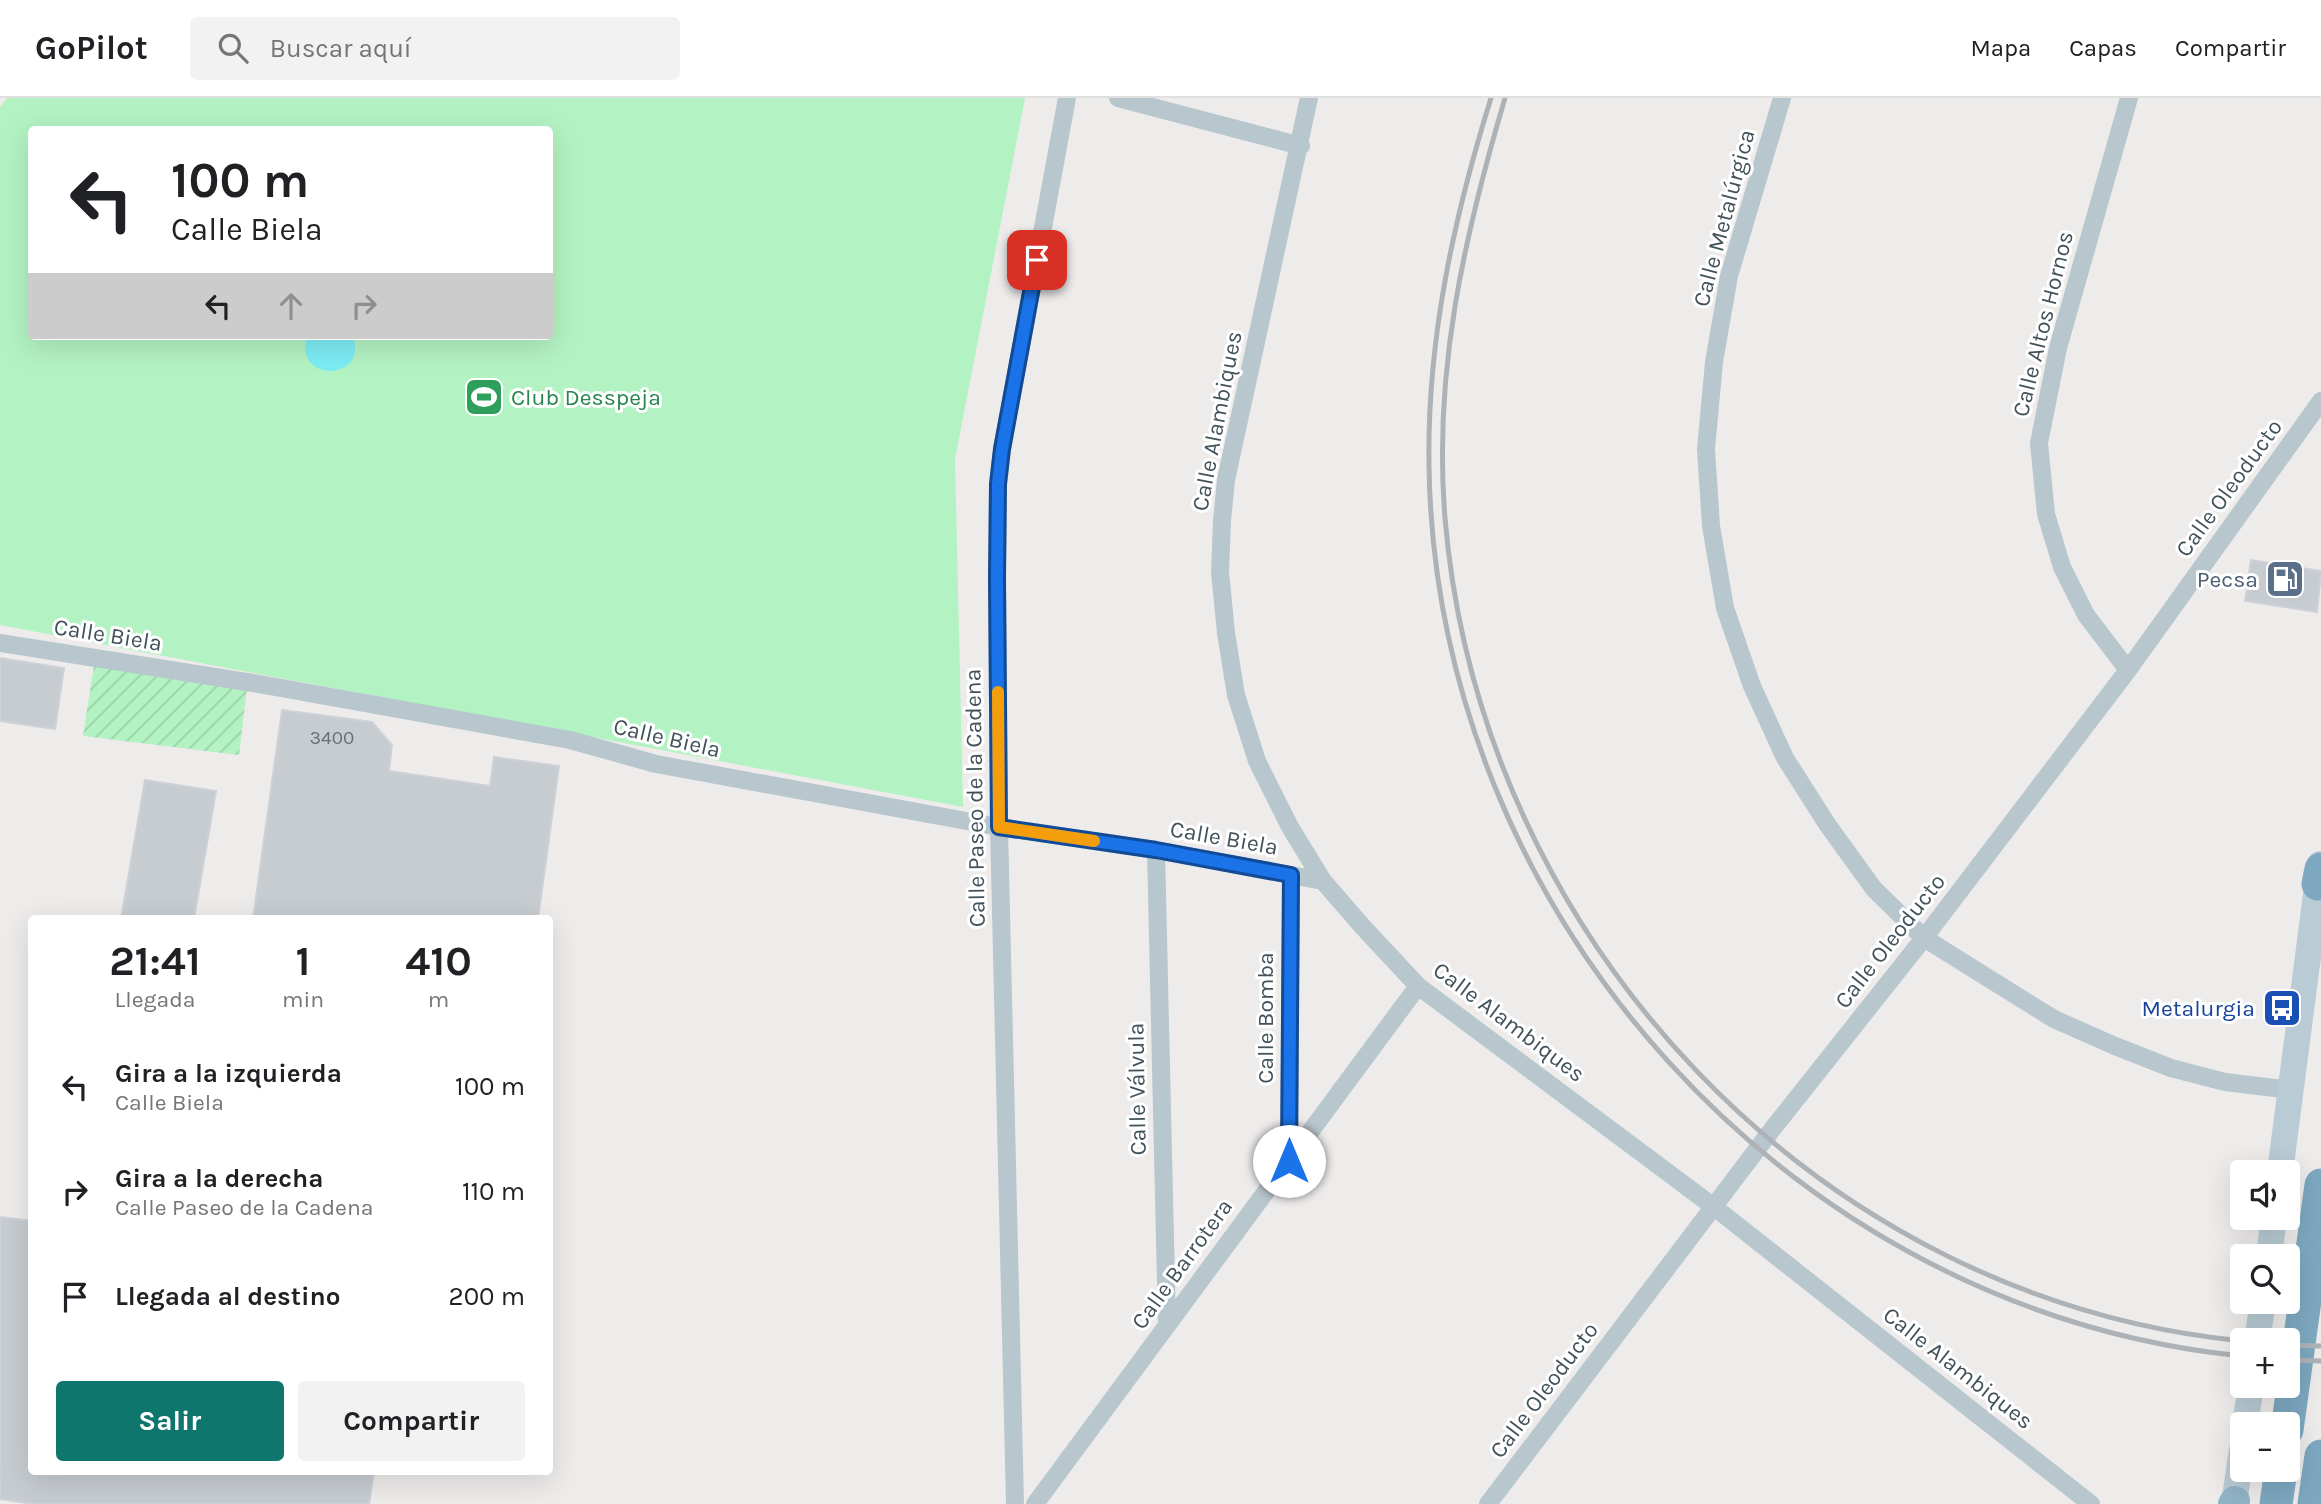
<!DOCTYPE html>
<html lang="es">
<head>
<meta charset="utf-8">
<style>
	body { margin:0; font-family:Karla,sans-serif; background:#f2f2f2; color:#202124; height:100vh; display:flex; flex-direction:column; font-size:26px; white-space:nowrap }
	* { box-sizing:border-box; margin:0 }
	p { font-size:23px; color:#757577 }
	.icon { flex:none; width:38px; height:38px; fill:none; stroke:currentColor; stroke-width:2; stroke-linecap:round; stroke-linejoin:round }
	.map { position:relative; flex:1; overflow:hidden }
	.details { position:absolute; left:28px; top:817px; width:525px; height:560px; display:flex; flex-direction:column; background:#fff; border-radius:7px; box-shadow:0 7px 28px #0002 }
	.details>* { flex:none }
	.guide { position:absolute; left:28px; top:28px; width:525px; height:214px; border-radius:7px; box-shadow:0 7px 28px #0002; background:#fff; color:#202124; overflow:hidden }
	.fabs { position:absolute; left:2230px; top:1062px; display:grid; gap:14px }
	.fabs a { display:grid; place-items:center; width:70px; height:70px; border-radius:7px; background:#fff; box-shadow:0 7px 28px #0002; font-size:35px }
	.pin { position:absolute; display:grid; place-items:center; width:60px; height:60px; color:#fff; margin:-30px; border-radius:14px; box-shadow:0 4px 10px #0006 }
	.me { position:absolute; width:77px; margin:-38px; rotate:0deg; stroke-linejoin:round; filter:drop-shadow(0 0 5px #0008) }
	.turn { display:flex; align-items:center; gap:24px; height:147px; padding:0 28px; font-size:32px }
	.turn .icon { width:91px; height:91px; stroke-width:2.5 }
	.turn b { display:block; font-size:49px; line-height:60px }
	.lanes { display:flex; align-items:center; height:66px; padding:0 28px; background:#0003; justify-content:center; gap:35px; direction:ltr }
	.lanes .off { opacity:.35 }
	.eta { display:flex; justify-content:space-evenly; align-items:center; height:119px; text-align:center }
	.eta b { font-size:42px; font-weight:700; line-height:49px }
	.primary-button { display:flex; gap:14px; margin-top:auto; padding:14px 28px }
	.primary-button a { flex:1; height:80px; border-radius:7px; background:#0f766e; color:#fff; font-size:28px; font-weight:700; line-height:80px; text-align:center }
	.primary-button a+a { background:#f2f2f2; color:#202124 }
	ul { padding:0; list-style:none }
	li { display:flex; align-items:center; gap:21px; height:105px; padding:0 28px }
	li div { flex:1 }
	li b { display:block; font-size:26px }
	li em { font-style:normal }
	header { display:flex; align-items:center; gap:42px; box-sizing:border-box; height:98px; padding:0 35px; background:#fff; border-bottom:2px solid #e0e0e0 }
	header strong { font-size:33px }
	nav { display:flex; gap:38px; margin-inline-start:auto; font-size:24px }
	.search { width:490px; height:63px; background:#f2f2f2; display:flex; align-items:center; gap:18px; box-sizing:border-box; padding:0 24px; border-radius:7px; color:#757577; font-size:26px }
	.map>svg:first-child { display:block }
	.park { fill:#b3f2c2; fill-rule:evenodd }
	.garden { fill:url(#garden-furrows) }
	.water { fill:#7cecf3 }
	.building { fill:#c7ccd1; stroke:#ced2d8; stroke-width:2 }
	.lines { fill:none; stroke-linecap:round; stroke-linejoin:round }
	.minor { stroke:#b8c6cd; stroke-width:18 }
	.secondary { stroke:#b9cbd4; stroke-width:26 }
	.trunk { stroke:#92b4c7; stroke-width:30 }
	.motorway { stroke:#7da8c0; stroke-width:33 }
	.rail { stroke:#adb2b7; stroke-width:5 }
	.route-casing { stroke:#114b97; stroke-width:18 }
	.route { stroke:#1a73e8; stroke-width:12 }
	.slow { stroke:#f59e0b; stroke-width:12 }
	.labels { text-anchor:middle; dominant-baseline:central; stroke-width:6; stroke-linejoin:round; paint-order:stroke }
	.number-label { font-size:19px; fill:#637078 }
	.street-label { font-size:23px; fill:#42525a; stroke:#fff }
	.leisure-label { font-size:23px; fill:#27864d; stroke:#fff; text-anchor:start }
	.service-label { font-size:23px; fill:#4e5e75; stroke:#fff; text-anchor:end }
	.transit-label { font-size:23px; fill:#164399; stroke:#fff; text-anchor:end }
</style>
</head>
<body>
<header>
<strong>GoPilot</strong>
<div class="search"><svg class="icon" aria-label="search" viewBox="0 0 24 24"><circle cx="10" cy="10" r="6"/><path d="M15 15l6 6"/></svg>Buscar aquí</div>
<nav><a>Mapa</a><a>Capas</a><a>Compartir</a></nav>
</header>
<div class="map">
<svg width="2321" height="1406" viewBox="0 0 2321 1406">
	<defs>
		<pattern id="garden-furrows" width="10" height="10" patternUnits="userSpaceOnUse" patternTransform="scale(1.75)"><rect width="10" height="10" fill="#b3f2c2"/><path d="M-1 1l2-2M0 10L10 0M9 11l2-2" fill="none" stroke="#9bd1a9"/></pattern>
	</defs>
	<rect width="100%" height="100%" fill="#eeebeb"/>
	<path class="park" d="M7,0H1025L955,361L963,709L0,527V9ZM32,32H550V238H32Z"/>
	<path class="garden" d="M94,567L247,589L239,657L83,638Z"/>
	<path class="water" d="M307,238H353C369,283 293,286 307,238Z"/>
	<path class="building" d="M2251,462L2321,473L2317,514L2245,503Z
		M0,560L64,570L55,631L0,623Z
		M282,612L372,624L392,647L389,673L490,688L494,659L559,668L538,821H253Z
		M145,682L216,693L194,821H121Z
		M0,1119L32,1123V1374H374L369,1406H32L0,1401Z"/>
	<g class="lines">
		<path class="minor" d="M1118,0L1301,48
			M1309,0L1226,382L1222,423L1220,474L1226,535L1236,597L1257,663L1290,729L1323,783L1362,828L1418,888L1714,1109L2091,1406
			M1782,0L1729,178L1714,264L1706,351L1711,428L1725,510L1752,588L1785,660L1827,726L1874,791L1924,840L2054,921L2115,948L2171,970L2225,984L2291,992
			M0,545L253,585L570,642L656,666L999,729L1156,752L1323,783
			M2128,572L2086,517L2062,469L2046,416L2039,345L2058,250L2129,0
			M1156,752L1167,1228
			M1289,1063L1291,777
			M1015,1406L999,729L997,480L998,386L1002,351L1067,0
			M1035,1406L1418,888
			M1488,1406L1774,1029L1924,840L2128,572L2321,303"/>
		<path class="secondary" d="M2280,1074L2320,766
			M2269,1158L2274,1120
			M2257,1242L2263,1204
			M2245,1326L2251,1288
			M2234,1406L2242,1352"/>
		<path class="trunk" d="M2233,1406L2235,1403"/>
		<path class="motorway" d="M2318,786L2321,771
			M2287,1332L2321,1087
			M2276,1406L2281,1372
			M2314,1406L2321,1358"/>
		<path class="rail" d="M1491,0C1454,119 1427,241 1429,367C1435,817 1792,1213 2242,1258
			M1505,0C1464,139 1433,274 1445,420C1480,841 1817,1201 2242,1243
			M2287,1247L2321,1248
			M2287,1262L2321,1263"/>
	</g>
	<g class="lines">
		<defs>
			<path id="route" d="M1037,162L1002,351L998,386L997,480L999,729L1156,752L1291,777L1289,1063"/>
		</defs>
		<use href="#route" class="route-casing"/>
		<use href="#route" class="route"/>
		<path class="slow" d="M998,594L999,729L1094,743"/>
	</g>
	<defs>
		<symbol id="stadium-square" viewBox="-11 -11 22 22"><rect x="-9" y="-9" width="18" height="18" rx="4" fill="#2e9e5b" stroke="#fff"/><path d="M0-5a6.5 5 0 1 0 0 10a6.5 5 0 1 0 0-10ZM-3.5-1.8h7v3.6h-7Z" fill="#fff"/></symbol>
		<symbol id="fuel-square" viewBox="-11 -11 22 22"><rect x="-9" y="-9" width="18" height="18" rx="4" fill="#5c6f8a" stroke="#fff"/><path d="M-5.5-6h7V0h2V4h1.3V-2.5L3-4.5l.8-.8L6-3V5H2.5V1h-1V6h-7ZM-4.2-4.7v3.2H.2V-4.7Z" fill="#fff"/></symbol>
		<symbol id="bus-square" viewBox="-11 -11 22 22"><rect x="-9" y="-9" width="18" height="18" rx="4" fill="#1a4fb4" stroke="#fff"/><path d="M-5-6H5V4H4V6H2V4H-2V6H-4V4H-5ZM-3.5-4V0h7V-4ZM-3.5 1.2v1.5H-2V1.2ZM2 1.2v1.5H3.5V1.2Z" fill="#fff"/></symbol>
	</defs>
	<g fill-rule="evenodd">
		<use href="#stadium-square" x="462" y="277" width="44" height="44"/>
		<use href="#fuel-square" x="2263" y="459" width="44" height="44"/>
		<use href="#bus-square" x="2260" y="888" width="44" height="44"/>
	</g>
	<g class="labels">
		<g class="number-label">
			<text x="332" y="640">3400</text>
		</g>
		<g class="street-label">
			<text transform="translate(1724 120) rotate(-75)">Calle Metalúrgica</text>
			<text transform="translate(2043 226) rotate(-76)">Calle Altos Hornos</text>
			<text transform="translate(1217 323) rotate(-79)">Calle Alambiques</text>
			<text transform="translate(2229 390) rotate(-54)">Calle Oleoducto</text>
			<text transform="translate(108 537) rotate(9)">Calle Biela</text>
			<text transform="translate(667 640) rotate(13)">Calle Biela</text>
			<text transform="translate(975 700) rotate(-91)">Calle Paseo de la Cadena</text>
			<text transform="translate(1224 740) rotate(10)">Calle Biela</text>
			<text transform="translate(1890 843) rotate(-52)">Calle Oleoducto</text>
			<text transform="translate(1265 920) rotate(-90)">Calle Bomba</text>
			<text transform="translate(1509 924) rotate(37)">Calle Alambiques</text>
			<text transform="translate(1137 991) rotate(-91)">Calle Válvula</text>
			<text transform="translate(1182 1166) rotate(-54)">Calle Barrotera</text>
			<text transform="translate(1958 1270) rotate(38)">Calle Alambiques</text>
			<text transform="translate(1544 1292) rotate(-53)">Calle Oleoducto</text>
		</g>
		<g class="leisure-label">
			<text x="511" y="299">Club Desspeja</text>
		</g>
		<g class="service-label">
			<text x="2258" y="481">Pecsa</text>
		</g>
		<g class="transit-label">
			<text x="2255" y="910">Metalurgia</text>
		</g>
	</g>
</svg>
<div class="fabs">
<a><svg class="icon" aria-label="sound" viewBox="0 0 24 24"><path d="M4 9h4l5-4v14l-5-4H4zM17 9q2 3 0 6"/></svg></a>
<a><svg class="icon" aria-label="search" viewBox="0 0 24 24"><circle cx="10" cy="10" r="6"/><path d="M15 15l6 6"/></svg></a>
<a>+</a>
<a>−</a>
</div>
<div class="pin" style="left:1037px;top:162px;background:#d93025"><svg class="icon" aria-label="arrive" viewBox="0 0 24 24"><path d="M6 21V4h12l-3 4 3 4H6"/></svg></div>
<svg class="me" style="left:1289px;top:1063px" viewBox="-20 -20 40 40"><circle r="19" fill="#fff"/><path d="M0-13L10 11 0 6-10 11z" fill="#1a73e8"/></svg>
<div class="guide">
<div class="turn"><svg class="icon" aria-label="left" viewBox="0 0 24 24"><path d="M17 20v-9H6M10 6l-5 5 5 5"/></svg><div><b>100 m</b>Calle Biela</div></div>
<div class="lanes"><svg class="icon" aria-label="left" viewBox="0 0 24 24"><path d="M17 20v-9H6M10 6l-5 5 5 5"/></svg><svg class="icon off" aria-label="ahead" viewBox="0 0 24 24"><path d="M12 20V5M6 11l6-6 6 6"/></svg><svg class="icon off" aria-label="right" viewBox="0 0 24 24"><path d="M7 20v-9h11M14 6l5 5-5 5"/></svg></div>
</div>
<section class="details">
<div class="eta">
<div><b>21:41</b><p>Llegada</p></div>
<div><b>1</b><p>min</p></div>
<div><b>410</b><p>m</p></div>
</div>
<ul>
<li><svg class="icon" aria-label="left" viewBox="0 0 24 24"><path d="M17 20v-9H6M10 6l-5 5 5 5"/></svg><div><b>Gira a la izquierda</b><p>Calle Biela</p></div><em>100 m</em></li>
<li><svg class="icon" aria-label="right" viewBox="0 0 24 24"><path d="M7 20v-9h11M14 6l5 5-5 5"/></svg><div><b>Gira a la derecha</b><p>Calle Paseo de la Cadena</p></div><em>110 m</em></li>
<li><svg class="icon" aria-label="arrive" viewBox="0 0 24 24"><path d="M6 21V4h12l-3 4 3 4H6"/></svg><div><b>Llegada al destino</b></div><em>200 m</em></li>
</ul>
<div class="primary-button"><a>Salir</a><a>Compartir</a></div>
</section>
</div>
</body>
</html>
